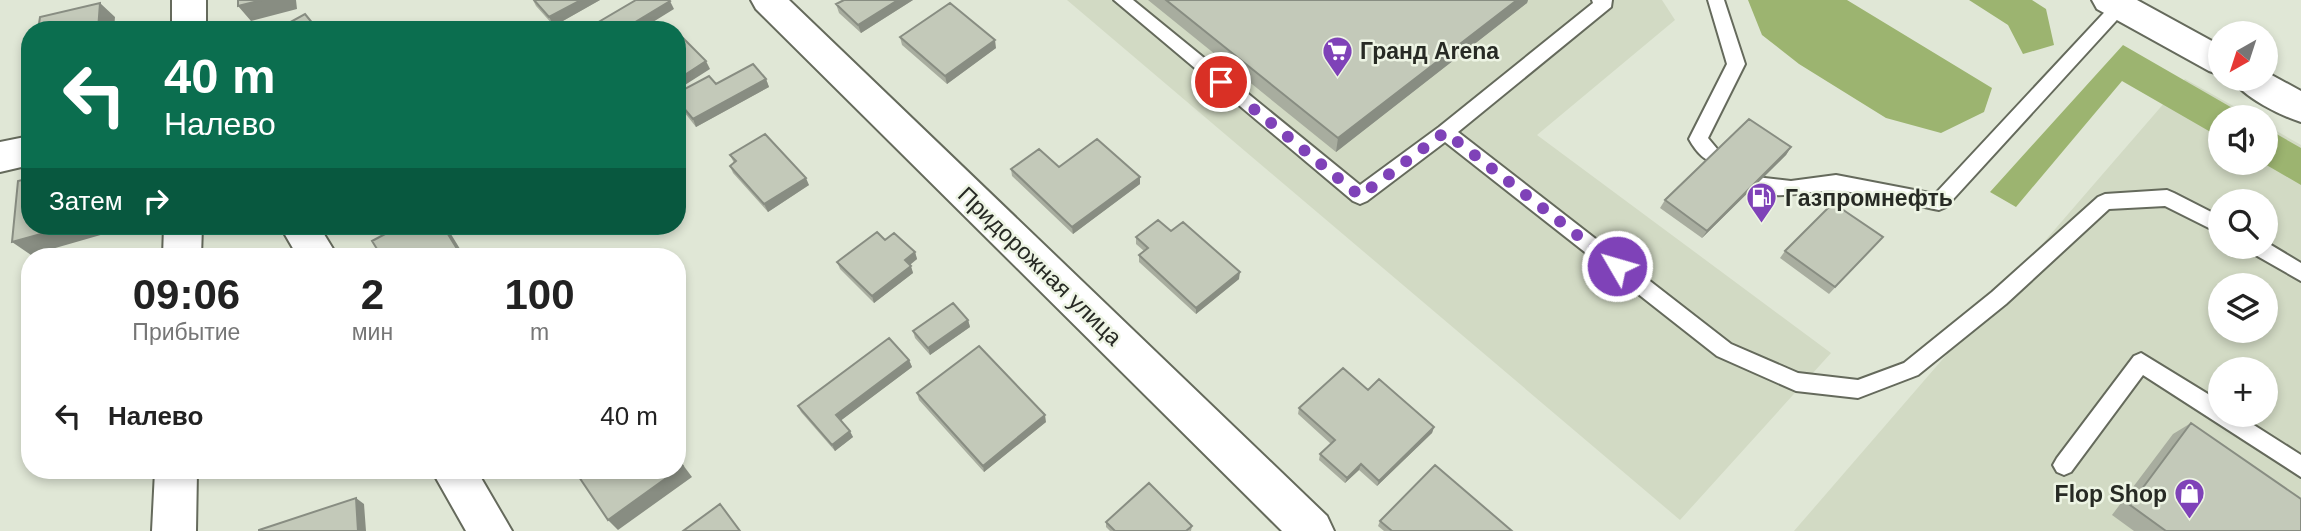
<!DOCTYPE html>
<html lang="ru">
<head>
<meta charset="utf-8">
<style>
	body { margin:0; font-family:Helvetica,sans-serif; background:#f2f2f2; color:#222; height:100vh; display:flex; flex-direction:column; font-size:26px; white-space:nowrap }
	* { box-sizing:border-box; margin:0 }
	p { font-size:23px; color:#767676 }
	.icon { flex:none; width:38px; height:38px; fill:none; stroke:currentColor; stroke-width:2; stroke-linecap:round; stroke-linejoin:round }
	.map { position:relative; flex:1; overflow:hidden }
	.details { position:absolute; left:21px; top:248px; width:665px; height:231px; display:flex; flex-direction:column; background:#fff; border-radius:28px; box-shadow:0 4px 10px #0003 }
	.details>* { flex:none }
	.banner { position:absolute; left:21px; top:21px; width:665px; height:214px; border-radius:28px; box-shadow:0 4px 10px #0003; background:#0b6e4f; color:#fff; overflow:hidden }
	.needle { width:46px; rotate:219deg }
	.controls { position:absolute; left:2208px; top:21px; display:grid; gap:14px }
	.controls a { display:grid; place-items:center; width:70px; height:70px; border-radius:50%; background:#fff; box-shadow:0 4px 10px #0003; font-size:35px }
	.pin { position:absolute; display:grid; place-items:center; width:60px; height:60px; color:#fff; margin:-30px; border:4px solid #fff; border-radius:50%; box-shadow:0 2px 7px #0007 }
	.me { position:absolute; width:77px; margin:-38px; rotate:308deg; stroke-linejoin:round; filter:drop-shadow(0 0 5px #0008) }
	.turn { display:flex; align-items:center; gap:24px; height:147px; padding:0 28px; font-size:32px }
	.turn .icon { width:91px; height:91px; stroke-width:2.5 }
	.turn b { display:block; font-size:49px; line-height:60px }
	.then { display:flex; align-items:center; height:66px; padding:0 28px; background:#0003; gap:14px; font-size:26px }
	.eta { display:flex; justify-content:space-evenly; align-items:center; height:119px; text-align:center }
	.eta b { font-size:42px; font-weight:600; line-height:49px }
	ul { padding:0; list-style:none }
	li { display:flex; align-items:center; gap:21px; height:98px; padding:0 28px }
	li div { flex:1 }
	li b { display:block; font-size:26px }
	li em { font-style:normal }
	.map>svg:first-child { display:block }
	.built { fill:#d2dac4; fill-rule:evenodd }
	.forest { fill:#9cb470 }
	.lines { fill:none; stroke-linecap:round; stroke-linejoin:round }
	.lane-casing { stroke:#656a5c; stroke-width:4 }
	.street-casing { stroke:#656a5c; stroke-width:4 }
	.primary-casing { stroke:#656a5c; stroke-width:4 }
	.lane { fill:#fff; fill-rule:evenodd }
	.street { fill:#fff; fill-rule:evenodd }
	.primary { fill:#fff; fill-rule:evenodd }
	.wall { fill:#a8ad9f }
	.shaded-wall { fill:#888d82 }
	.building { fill:#c3c9b9; stroke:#888d82; stroke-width:2 }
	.route { stroke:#7f42b8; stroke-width:12; stroke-dasharray:0 21.6 }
	.labels { text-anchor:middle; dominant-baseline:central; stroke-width:5; stroke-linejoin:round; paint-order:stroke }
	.poi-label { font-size:23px; font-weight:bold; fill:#272a24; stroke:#edf4e4; text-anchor:start }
	.street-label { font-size:23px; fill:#272a24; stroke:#edf4e4 }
</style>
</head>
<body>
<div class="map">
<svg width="2301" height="531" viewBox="0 0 2301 531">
	<rect width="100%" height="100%" fill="#e0e7d6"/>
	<path class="built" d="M1067,0H1662L1675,20L1537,135L1831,353L1680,520Z
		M2185,79L2253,117H2221V163H2266V125L2301,145V531H1794ZM2221,201H2266V247H2221ZM2221,285H2266V331H2221ZM2221,369H2266V415H2221Z"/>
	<path class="forest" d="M1748,0H1847L1992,88L1984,112L1941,133L1886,118L1799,64L1762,35Z
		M1969,0H2032L2046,9L2054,45L2023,54L2008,25Z
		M2123,45L2248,117H2221V138L2122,81L2016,207L1990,192Z
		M2266,128L2301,148V185L2263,163H2266Z"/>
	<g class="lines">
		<defs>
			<path id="lane" d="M1114,0H1133L1360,185L1439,127L1593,3L1592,0H1612L1611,7L1458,132L1731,344L1798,373L1858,380L1904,363L1992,292L2098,197L2105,194L2167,190L2174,193L2221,217V234L2165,206L2109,209L2006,304L1918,375L1858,398L1796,391L1717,356L1445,142L1367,201L1360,204L1353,201Z
				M1708,0H1724L1745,64L1708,138L1723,156L1720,161C1707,166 1695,150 1689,139L1727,64Z
				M2121,0L2128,6L2126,10L1946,207L1939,210C1908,204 1867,192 1836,191C1805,189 1783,202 1749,190L1747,185L1749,180L1756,177L1791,181L1836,175L1935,194L2114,2Z
				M2266,242L2301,263V281L2252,253L2250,247H2266Z
				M2141,353L2221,402V415H2238L2301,455V477L2143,375L2071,472L2064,475L2057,472L2053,465L2057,458L2134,356Z"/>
			<path id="street" d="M172,0H206V30H172Z
				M751,0H789L1327,516L1334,531H1282L756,9Z
				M30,136V165L0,172V142Z
				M164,226H202L201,257H163Z
				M280,226H319L338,257H298Z
				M155,471H197L196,531H152Z
				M432,471H477L512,531H466Z"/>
			<path id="primary" d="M2092,0H2137L2221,46V75L2209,71L2097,9Z
				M2266,72L2301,91V122C2282,116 2242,97 2233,79H2266Z"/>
		</defs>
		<use href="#lane" class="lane-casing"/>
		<use href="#street" class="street-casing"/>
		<use href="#primary" class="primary-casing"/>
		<use href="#lane" class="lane"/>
		<use href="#street" class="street"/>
		<use href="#primary" class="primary"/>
	</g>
	<path class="wall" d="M533,0H600L554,26L536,6Z
		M913,0L861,33L839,13L836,4Z
		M1148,0H1528L1527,3L1336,152Z
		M900,37L996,48L947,84L902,45Z
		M766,79L769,87L696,127L677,103V93Z
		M1791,147L1786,155L1702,238L1660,208L1665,200Z
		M730,155L809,185L768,212L733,173L730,166L734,163Z
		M1059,167L1140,177V184L1073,234L1012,176L1011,169Z
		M1171,231L1239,279L1196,314L1139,262V255L1144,251L1136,244V237Z
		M1883,237L1829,294L1780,258L1785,251Z
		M885,240L915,252L917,259L910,265L913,273L874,303L840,269L837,262Z
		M968,320L970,327L930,355L915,338L913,331Z
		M909,360L912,367L841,420L853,437L835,451L801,412L798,406Z
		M1368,390L1434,427L1432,433L1377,486L1359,470L1345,483L1319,460L1320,454L1331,444L1298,414L1299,408Z
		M917,393L1046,422L984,472L919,400Z
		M2191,423L2301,531H2134L2112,515L2173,434Z
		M1380,521L1512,531H1384L1378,526Z
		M1106,522L1192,526L1191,531H1110L1106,527Z"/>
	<path class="shaded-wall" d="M262,0H296L297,9L251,21L238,6Z
		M581,0H600L554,26L549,17Z
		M898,0H913L861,33L858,25Z
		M1517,0H1528L1527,3L1336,152L1338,138Z
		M670,1L674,9L640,30H622Z
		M100,3L115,17L114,30H98Z
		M995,40L996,48L947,84L945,76Z
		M706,61L710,69L677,90V80Z
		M766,79L769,87L696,127L693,119Z
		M1791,147L1786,155L1702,238L1707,231Z
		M1140,177V184L1073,234L1072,227Z
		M806,178L809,185L768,212L764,204Z
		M70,226H111V232L31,255L12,242Z
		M443,226H446L465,257H460Z
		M915,252L917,259L907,267L905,260Z
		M911,266L913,273L874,303L872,296Z
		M1240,272L1239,279L1196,314V308Z
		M968,320L970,327L930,355L928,348Z
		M909,360L912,367L839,422L836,415Z
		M1045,415L1046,422L984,472L983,466Z
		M1434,427L1432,433L1377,486L1379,481Z
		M850,431L853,437L835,451L832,445Z
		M677,457L692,477L618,530L608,520Z
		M1361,464L1359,470L1345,483L1347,478Z
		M356,498L364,504L366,531H358Z"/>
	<path class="building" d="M238,0H262L238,6Z
		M534,0H581L549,17Z
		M636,0H669L670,1L622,30H585Z
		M844,0H898L858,25L836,4Z
		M1166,0H1517L1338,138Z
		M100,3L98,30H38L40,17Z
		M950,3L995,40L945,76L900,37Z
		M305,14L318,30H276Z
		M678,33L706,61L677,80V34Z
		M753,64L766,79L693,119L677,100V93L709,76L716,84Z
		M1749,119L1791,147L1707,231L1665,200Z
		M765,134L806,178L764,204L730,166L736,161L730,155Z
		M1097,139L1140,177L1072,227L1011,169L1039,149L1059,167Z
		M30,178V226H70L12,242L18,181Z
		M1833,203L1883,237L1835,287L1785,251Z
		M1158,220L1171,231L1183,222L1240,272L1196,308L1139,255L1148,248L1136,237Z
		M400,226H443L462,257H382L372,241Z
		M877,232L885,240L894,233L915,252L905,260L911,266L872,296L837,262Z
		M953,303L968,320L928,348L913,331Z
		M889,338L909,360L836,415L850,431L832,445L798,406Z
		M979,346L1045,415L983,466L917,393Z
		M1343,368L1368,390L1379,379L1434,427L1379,481L1361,464L1347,478L1320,454L1335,440L1299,408Z
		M2191,423L2301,499V531H2166L2130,505Z
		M677,458L683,466L608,520L575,471H677Z
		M1435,465L1512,531H1392L1380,521Z
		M1149,483L1192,526L1186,531H1115L1106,522Z
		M356,498L358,531H259V530Z
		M720,504L740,531H683Z"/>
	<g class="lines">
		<path class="route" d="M1221,82L1360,196L1445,132L1617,266"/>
	</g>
	<defs>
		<symbol id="supermarket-pin" viewBox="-11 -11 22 30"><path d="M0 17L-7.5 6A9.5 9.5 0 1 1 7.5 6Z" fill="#7f42b8" stroke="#edf4e4"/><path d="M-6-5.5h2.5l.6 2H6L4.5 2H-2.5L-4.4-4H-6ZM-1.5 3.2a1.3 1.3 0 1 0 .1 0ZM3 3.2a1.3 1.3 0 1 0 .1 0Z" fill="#fff"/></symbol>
		<symbol id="fuel-pin" viewBox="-11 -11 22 30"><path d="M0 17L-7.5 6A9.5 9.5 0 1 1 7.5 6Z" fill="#7f42b8" stroke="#edf4e4"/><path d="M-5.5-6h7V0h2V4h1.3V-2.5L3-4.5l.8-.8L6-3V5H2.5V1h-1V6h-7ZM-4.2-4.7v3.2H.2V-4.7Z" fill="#fff"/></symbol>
		<symbol id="shop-pin" viewBox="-11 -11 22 30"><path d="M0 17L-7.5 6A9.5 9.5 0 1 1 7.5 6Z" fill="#7f42b8" stroke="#edf4e4"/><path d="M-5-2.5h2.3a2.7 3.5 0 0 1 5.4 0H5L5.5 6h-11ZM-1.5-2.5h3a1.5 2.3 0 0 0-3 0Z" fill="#fff"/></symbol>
	</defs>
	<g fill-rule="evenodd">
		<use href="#supermarket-pin" x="1320" y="34" width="35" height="47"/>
		<use href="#fuel-pin" x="1744" y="180" width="35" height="47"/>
		<use href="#shop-pin" x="2172" y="476" width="35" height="47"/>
	</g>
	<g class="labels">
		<g class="poi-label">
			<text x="1360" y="51">Гранд Arena</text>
			<text x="1785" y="198">Газпромнефть</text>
			<text x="2167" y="494" text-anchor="end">Flop Shop</text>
		</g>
		<g class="street-label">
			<text transform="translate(1040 266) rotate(44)">Придорожная улица</text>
		</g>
	</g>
</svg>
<div class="controls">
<a><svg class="needle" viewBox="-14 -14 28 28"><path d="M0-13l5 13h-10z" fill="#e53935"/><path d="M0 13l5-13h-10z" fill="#767676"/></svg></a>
<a><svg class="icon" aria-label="sound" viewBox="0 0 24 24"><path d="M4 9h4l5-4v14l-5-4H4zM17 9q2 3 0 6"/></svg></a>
<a><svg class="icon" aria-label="search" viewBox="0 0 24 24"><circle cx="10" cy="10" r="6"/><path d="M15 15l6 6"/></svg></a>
<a><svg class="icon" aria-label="layers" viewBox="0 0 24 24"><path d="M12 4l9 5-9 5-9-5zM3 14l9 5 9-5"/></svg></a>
<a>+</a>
</div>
<div class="pin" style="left:1221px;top:82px;background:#d93025"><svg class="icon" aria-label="arrive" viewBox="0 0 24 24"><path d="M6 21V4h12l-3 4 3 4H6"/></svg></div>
<svg class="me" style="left:1617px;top:266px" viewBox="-20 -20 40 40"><circle r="17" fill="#7f42b8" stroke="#fff" stroke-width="3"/><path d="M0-11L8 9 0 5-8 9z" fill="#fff"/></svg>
<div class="banner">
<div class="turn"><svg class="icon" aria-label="left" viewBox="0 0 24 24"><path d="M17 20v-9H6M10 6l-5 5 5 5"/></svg><div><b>40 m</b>Налево</div></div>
<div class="then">Затем<svg class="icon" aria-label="right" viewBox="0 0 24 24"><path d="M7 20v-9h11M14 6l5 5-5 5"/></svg></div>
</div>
<section class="details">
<div class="eta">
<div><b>09:06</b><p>Прибытие</p></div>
<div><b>2</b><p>мин</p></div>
<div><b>100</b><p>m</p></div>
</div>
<ul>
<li><svg class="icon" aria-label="left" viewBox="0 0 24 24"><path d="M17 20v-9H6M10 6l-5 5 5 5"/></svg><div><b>Налево</b></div><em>40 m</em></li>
</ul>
</section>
</div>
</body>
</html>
